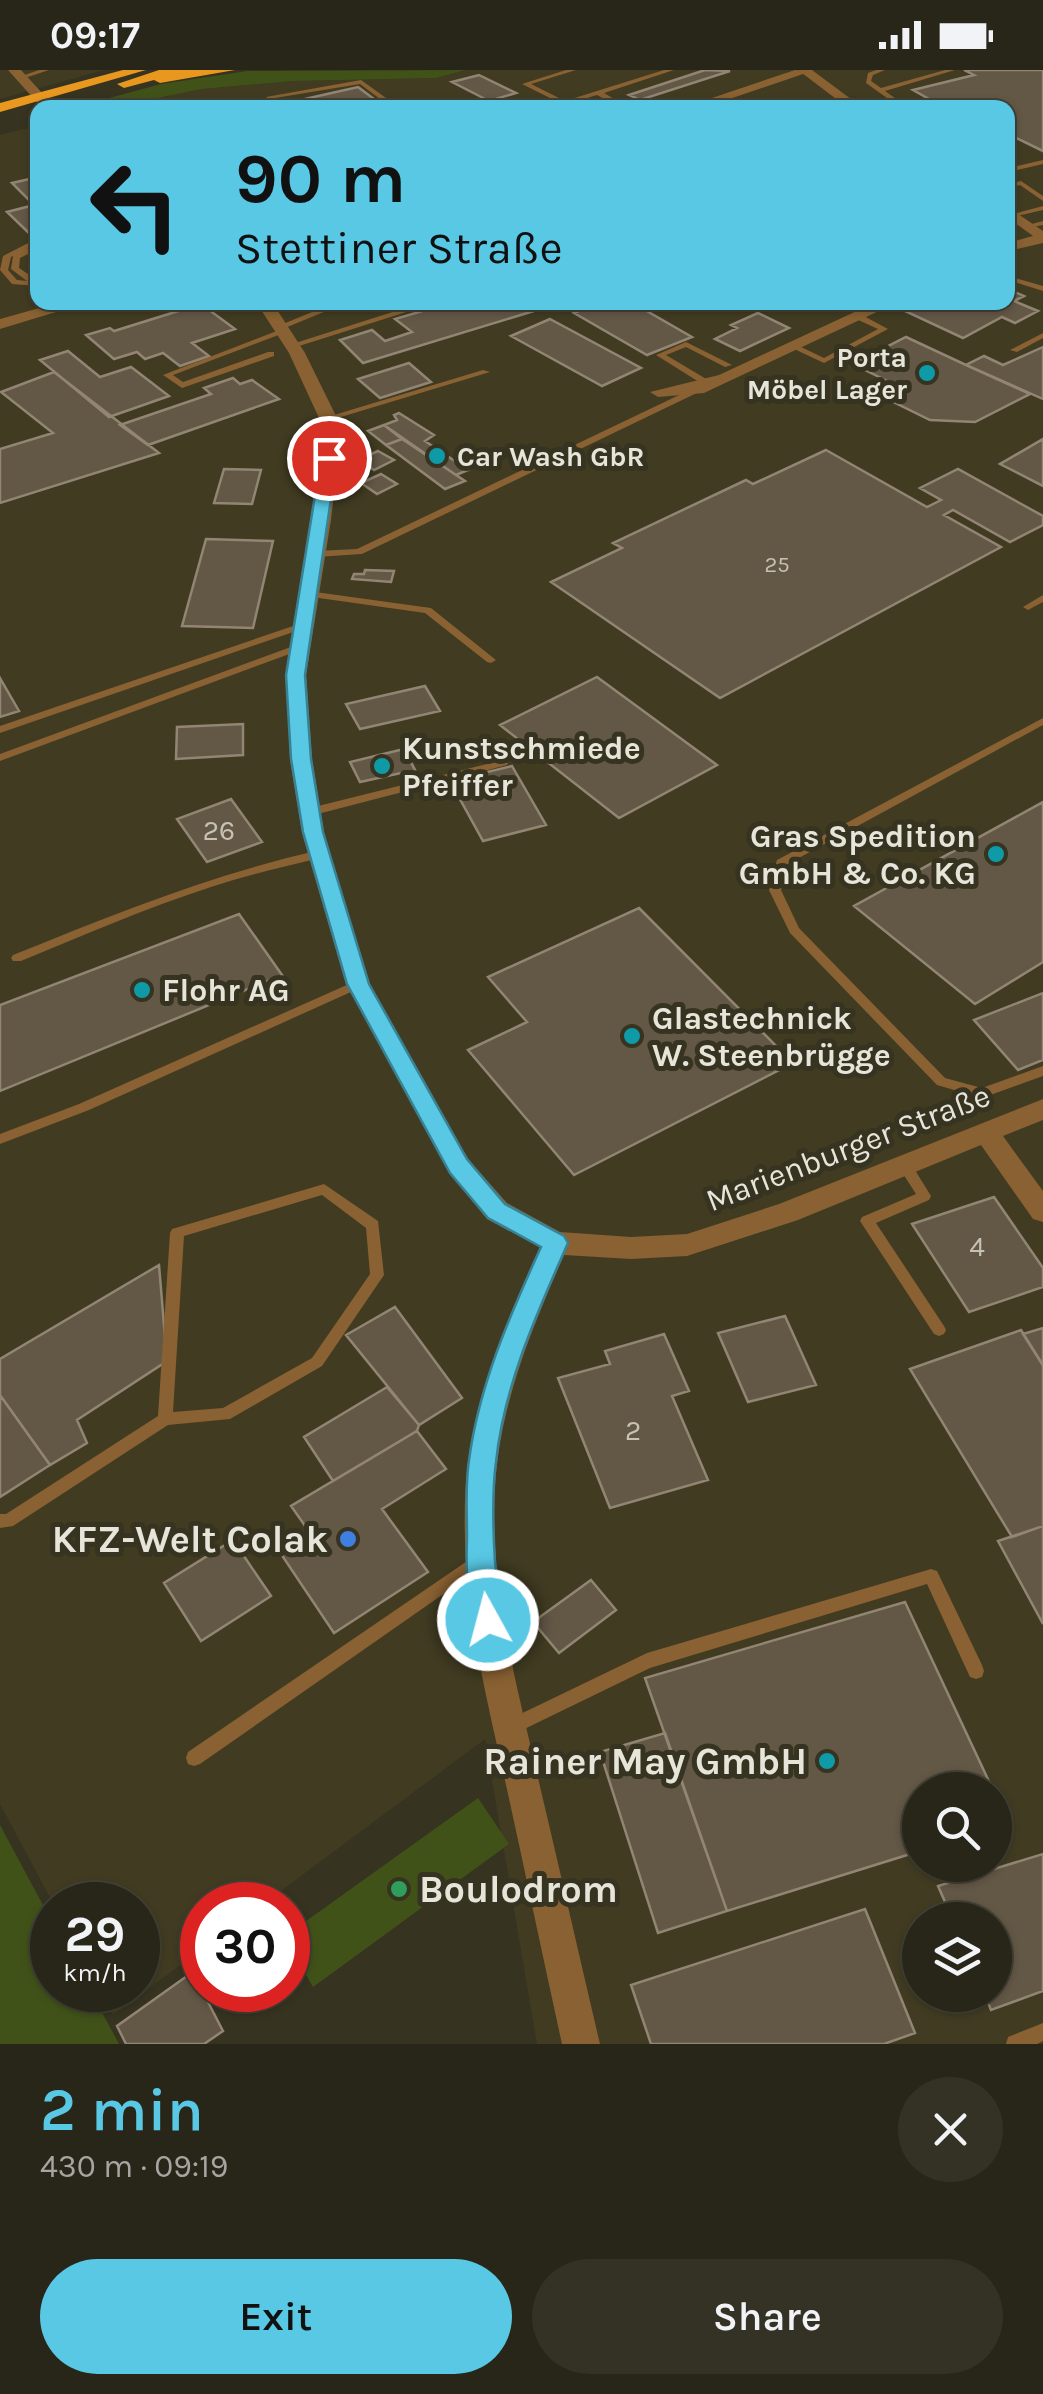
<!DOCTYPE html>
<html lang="en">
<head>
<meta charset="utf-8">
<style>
	body { margin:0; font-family:Karla,sans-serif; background:#343225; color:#f1f3f6; height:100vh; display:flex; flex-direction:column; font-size:38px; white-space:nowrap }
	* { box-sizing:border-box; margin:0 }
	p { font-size:32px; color:#a5a5a2 }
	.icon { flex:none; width:55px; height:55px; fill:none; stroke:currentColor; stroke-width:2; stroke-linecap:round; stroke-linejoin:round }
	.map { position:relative; height:1974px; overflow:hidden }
	.sheet { display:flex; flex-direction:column; background:#282618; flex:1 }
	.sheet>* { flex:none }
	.hud { position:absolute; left:30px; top:30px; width:985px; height:210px; border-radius:20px; box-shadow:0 2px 8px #0004,0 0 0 2px #444337; background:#58c8e4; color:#111; overflow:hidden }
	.fabs { position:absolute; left:902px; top:1702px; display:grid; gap:20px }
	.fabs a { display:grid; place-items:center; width:110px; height:110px; border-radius:50%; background:#282618; box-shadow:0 2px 8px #0004,0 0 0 2px #444337; font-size:50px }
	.speed { position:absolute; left:30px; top:1812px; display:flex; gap:20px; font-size:50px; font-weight:700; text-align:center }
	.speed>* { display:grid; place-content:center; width:130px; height:130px; border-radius:50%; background:#282618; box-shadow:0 2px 8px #0004,0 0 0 2px #444337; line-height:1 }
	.speed small { font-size:25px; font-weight:400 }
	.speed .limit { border:15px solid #d22; background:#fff; color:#111 }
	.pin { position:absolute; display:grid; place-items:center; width:85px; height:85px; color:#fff; margin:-42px; border:5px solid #fff; border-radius:50%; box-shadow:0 2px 10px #0007 }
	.me { position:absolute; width:110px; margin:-55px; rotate:353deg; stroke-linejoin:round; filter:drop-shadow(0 0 8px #0008) }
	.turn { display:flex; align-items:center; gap:35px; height:210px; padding:0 40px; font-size:45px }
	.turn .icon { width:130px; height:130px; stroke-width:2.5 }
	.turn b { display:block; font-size:70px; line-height:85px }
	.round { display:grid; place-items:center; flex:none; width:105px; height:105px; border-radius:52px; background:#343225 }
	.overview { display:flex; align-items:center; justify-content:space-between; height:170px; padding:0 40px }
	h1 { font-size:60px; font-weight:600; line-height:75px; color:#58c8e4 }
	.primary-button { display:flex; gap:20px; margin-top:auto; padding:20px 40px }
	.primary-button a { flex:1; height:115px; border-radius:60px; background:#58c8e4; color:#111; font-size:40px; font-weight:600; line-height:115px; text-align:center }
	.primary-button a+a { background:#343225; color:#f1f3f6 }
	.status { display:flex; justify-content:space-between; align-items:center; height:70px; padding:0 50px; background:#282618; direction:ltr }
	.status svg { height:28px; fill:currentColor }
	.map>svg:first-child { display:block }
	.built { fill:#403b21; fill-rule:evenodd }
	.green { fill:#415219 }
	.building { fill:#635746; stroke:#928573; stroke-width:2.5 }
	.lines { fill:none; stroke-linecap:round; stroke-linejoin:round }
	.service { fill:#896132; fill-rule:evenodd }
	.minor { fill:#896132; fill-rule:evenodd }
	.tertiary { fill:#896132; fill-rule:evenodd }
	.trunk { fill:#e8981f; fill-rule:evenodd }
	.route { fill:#58c8e4; stroke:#398294; stroke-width:2.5 }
	.culture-dot { fill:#0f9aa8; stroke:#363320; stroke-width:4 }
	.shop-dot { fill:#3f7fe0; stroke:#363320; stroke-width:4 }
	.leisure-dot { fill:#2e9e5b; stroke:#363320; stroke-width:4 }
	.labels { text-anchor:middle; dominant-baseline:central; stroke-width:10; stroke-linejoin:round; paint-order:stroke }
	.far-number-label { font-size:22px; fill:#c6c2b5 }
	.far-poi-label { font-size:28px; font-weight:bold; fill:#e7e5da; stroke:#363320; text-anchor:end }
	.number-label { font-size:28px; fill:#c6c2b5 }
	.poi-label { font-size:32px; font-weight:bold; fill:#e7e5da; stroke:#363320; text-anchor:start }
	.street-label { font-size:32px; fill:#e7e5da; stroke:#363320 }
	.near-poi-label { font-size:38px; font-weight:bold; fill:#e7e5da; stroke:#363320; text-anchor:end }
</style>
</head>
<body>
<div class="status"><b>09:17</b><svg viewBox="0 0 49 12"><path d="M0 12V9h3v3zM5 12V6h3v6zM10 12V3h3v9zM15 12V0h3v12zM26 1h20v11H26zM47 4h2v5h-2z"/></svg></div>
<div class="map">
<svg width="1043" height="1974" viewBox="0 0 1043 1974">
	<rect width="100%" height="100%" fill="#363320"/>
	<path class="built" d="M0,0H104L0,29Z
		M466,0H1043V1974H537L485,1669L262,1835H202V1879L113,1945L100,1920H138V1835H54L0,1734V65L37,56L38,232H1008V38L115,37L201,19L294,11L436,8ZM920,1720H995V1795H920ZM920,1850H995V1925H920Z"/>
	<path class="green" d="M466,0L436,8L294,11L201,19L115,37H76L161,14L247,1Z
		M478,1728L509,1774L313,1917L288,1874V1864Z
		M0,1755L52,1852V1920H90L119,1974H0Z"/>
	<path class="building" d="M705,0L730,1L640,30L629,25Z
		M964,0H1043V81L1008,64V38H945L913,20L974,5Z
		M479,5L516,23L489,31L452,12Z
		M358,17L386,38H316L305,29Z
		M38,107V162L30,164L7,142L34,135L12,113Z
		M1008,219L1024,226L1014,231L1038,241L1015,253L1002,247L963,268L907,242L926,232H1008Z
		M453,232L560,233L363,293L340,270L372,260L385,271L412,262L395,249Z
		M600,232H631L692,267L647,285L574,243Z
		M201,234L235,259L192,273L209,286L180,296L163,283L145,289L137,282L114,289L86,265L110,258L114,261Z
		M758,243L789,258L740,281L715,269L737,258L731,255Z
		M550,249L641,298L602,316L511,266Z
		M906,267L966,295L1030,324L975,352L930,350L869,320L887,311L853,294Z
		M1043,277V329L966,295L984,286L1003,295Z
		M68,281L100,307L131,297L169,326L109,347L40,290Z
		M409,293L431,312L380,328L358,309Z
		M54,302L159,383L0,433V379L53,363L1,322Z
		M233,308L240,314L252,310L279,329L148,375L120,355L211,324L204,318Z
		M399,343L434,365L425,371L468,400L456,405L384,355L397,350L394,345Z
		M384,355L402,369L386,375L368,361Z
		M402,369L465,411L445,419L386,375Z
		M1043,369V416L1000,394Z
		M826,380L927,437L941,430L920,418L958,399L1043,446V455L1010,472L953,440L944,445L1001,477L720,628L551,512L622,478L613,473L746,410L753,414Z
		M378,381L394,390L374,400L358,390Z
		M224,399L261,400L252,434L214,433Z
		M381,404L397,414L377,424L361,413Z
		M206,469L273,471L253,558L182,556Z
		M365,500L394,501L391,512L352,509L354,504H364Z
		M597,607L717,695L619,748L500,655Z
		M0,608L19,641L0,647Z
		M425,616L440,641L360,659L346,634Z
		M243,654V685L176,689L177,657Z
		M404,679L415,700L360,712L350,692Z
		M512,696L546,755L483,771L450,711Z
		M231,729L262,772L207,792L177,749Z
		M1043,732V892L975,934L854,836Z
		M639,838L793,993L574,1105L468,980L527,952L488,907Z
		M239,844L282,905L0,1021V935Z
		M1043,923V990L1018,1000L974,950Z
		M994,1127L1043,1198V1217L969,1242L912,1154Z
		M159,1195L167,1291L77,1350L87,1373L50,1395L0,1325V1289Z
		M395,1237L462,1328L419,1355L346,1265Z
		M785,1246L816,1315L748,1332L718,1263Z
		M1043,1258V1293L1042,1294L1023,1264Z
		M1021,1260L1043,1295V1456L1012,1467L910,1299Z
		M664,1264L689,1321L672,1326L708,1410L610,1438L558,1308L610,1294L605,1281Z
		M387,1317L419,1355L417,1361L333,1411L304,1367Z
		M0,1325L50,1395L0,1427Z
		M417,1361L446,1399L382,1439L428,1502L334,1563L277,1478L308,1460L291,1436Z
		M1043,1456V1554L998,1471Z
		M233,1470L271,1526L201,1571L164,1513Z
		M591,1510L616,1540L559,1583L533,1552Z
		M905,1532L993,1720H920V1781L727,1841L645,1608Z
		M665,1663L727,1841L658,1863L600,1682Z
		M995,1724L1009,1753L995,1757Z
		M1043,1784V1921L991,1940L985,1925H995V1850H953L938,1816Z
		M865,1839L915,1963L884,1974H651L631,1915Z
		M201,1896L202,1920H215L218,1926L208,1932L223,1961L204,1974H126L117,1956Z"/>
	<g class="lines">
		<path class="service" d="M39,0H49L19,10L16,8Z
			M566,0H576L531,14L565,31L664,0H674L604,23L630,38H621L597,25L564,35L522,14Z
			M876,0H885L873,5L871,11L881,18L945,0H955L885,21L909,38H901L866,13L868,3Z
			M361,10L400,38H392L360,14L275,28L287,38H279L266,27Z
			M849,30L851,31V33L835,38H822Z
			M1043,90V94L1008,102V98Z
			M1021,111L1043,126V131L1020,115L1008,118V114Z
			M1043,136V140L1013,147L1009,145Z
			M1043,151V155L1028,158L1024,156Z
			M38,168V173L27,179H30V183L20,188L19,198L34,208V211L38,212V216L12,214L0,200L3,186ZM13,186L11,199L27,211L17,210L8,200L11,187Z
			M38,183V197H36L32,195L34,185Z
			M1008,206L1043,216V221L1008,210Z
			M316,232H325L331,239L285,258L278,256L322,238Z
			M424,232H438L296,277L289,275Z
			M856,245H862L888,259L824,293L792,278L799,276L824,288L878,259L856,249Z
			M282,259L289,261L173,305L183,312L268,282H274V286L182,318L163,305Z
			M1043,263V268L1017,282L1010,280Z
			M686,272L732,295L725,297L686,277L666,285L713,313V317H707L656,285Z
			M483,300L490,302L331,350L324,348Z
			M698,316L702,319L701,321L362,484L316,487L311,484L316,481L357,479Z
			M308,521L431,538L496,590L491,593L487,592L425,543L305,526L303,524Z
			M1043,525V532L1028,540L1023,537Z
			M302,553L307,556L305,558L0,663V656Z
			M299,574L304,577L303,579L0,691V684Z
			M1043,648V655L786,795L781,820L799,858L945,1008L982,1018L1043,996V1006L982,1028L937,1015L790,863L769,820L777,790Z
			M503,690L508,693L507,695L310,746L304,742L310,738Z
			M320,780L324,781L326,784L324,787C286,796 248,805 211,817C146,838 84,865 21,891H13L11,888L13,885C114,844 213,804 320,780Z
			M358,910L362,911L364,914L362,917L89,1040L0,1074V1064L79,1034Z
			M905,1091L910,1092L931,1126L929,1130L876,1153L944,1256L946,1260L944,1264L939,1266L934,1264L860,1151L862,1147L916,1124L898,1096L900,1092Z
			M324,1114L378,1151L384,1205L322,1296L230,1349L168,1355L13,1456L0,1458V1444H6L158,1346L170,1163L172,1159ZM322,1125L366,1158L370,1204L312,1288L223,1338L173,1342L184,1166Z
			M479,1483L485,1485L487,1490L485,1495L200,1694L194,1696L188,1694L186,1688L188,1682Z
			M931,1499L937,1501L982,1595L984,1601L982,1607L976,1609L970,1607L927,1514L650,1598L512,1665L506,1663L504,1657L506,1651L647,1583Z
			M1043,1953V1971L1037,1974H1006L1008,1967Z"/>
		<path class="minor" d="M8,0H21L56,38H42Z
			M795,0L812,1L703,38H682Z
			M1043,163V173L1008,181V173Z
			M61,232H89L0,259V249Z
			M256,232H272L305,283L337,348L338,387L331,450L306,605L312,689L324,763L370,914L468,1089L507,1133L560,1162L631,1167L687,1164L779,1134L1043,1029V1050L1003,1066L1043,1121V1152L1033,1149L981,1075L798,1150L687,1186L631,1189L564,1185C536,1249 508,1315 498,1386C483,1494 514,1603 538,1708C559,1796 579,1885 600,1974H562C543,1888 525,1801 506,1715C482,1608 455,1502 468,1392C477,1317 509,1246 540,1177L487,1149L450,1103L346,914L302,763L290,689L286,605L313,450L320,387L319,348L289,283Z
			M876,232H898L704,323L658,327L650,322L719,305Z"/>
		<path class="tertiary" d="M798,0H812L863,38H848Z
			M1008,137L1043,161V173L1008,148Z"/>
		<path class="trunk" d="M123,0H146L0,42V33Z
			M159,0H235L160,13L154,10L124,18L117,14Z"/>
	</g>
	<path class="route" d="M329,383L337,388L305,605L311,689L323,762L369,914L467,1089L505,1134L564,1166L568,1173C537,1243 504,1315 496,1392C492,1423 493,1460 495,1492C497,1513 507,1540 498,1559L488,1563L478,1559C466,1533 466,1496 467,1467C467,1442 465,1415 469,1390C479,1315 510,1245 541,1177L488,1148L450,1103L347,914L303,762L291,689L286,605L321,388Z"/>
	<g class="culture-dot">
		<circle cx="927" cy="303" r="10"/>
		<circle cx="437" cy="386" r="10"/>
		<circle cx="382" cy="696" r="10"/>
		<circle cx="996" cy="784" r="10"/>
		<circle cx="142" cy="920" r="10"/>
		<circle cx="632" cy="966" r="10"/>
		<circle cx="827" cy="1691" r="10"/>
	</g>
	<circle class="shop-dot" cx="348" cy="1469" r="10"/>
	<circle class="leisure-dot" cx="399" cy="1819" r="10"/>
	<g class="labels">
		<g class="far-number-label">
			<text x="777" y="495">25</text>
		</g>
		<g class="far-poi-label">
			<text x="907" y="287">Porta<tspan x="907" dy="32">Möbel Lager</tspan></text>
			<text x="457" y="386" text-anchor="start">Car Wash GbR</text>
		</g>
		<g class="number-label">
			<text x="219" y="760">26</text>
			<text x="977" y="1176">4</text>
			<text x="633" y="1360">2</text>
		</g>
		<g class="poi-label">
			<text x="402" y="678">Kunstschmiede<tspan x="402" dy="37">Pfeiffer</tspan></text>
			<text x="976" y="766" text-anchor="end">Gras Spedition<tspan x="976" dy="37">GmbH &amp; Co. KG</tspan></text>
			<text x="162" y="920">Flohr AG</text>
			<text x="652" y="948">Glastechnick<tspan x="652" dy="37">W. Steenbrügge</tspan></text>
		</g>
		<g class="street-label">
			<text transform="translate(848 1078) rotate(-21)">Marienburger Straße</text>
		</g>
		<g class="near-poi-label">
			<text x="328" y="1469">KFZ-Welt Colak</text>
			<text x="807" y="1691">Rainer May GmbH</text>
			<text x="419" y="1819" text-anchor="start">Boulodrom</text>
		</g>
	</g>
</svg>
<div class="fabs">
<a><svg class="icon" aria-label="search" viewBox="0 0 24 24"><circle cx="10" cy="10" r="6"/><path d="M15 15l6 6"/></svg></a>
<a><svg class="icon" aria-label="layers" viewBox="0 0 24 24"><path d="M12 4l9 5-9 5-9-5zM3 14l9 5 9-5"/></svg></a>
</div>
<div class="speed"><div>29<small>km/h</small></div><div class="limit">30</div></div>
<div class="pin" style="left:329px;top:388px;background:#d93025"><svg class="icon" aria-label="arrive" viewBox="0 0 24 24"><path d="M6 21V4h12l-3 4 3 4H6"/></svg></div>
<svg class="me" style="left:488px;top:1550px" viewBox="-20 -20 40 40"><circle r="17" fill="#58c8e4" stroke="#fff" stroke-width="3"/><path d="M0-11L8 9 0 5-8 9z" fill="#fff"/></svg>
<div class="hud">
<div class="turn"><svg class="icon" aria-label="left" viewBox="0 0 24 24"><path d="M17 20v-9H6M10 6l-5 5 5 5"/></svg><div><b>90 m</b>Stettiner Straße</div></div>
</div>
</div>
<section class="sheet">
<div class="overview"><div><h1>2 min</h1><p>430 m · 09:19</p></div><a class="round"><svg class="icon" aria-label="close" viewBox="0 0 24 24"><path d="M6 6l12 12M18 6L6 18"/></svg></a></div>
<div class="primary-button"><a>Exit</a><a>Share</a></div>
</section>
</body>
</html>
